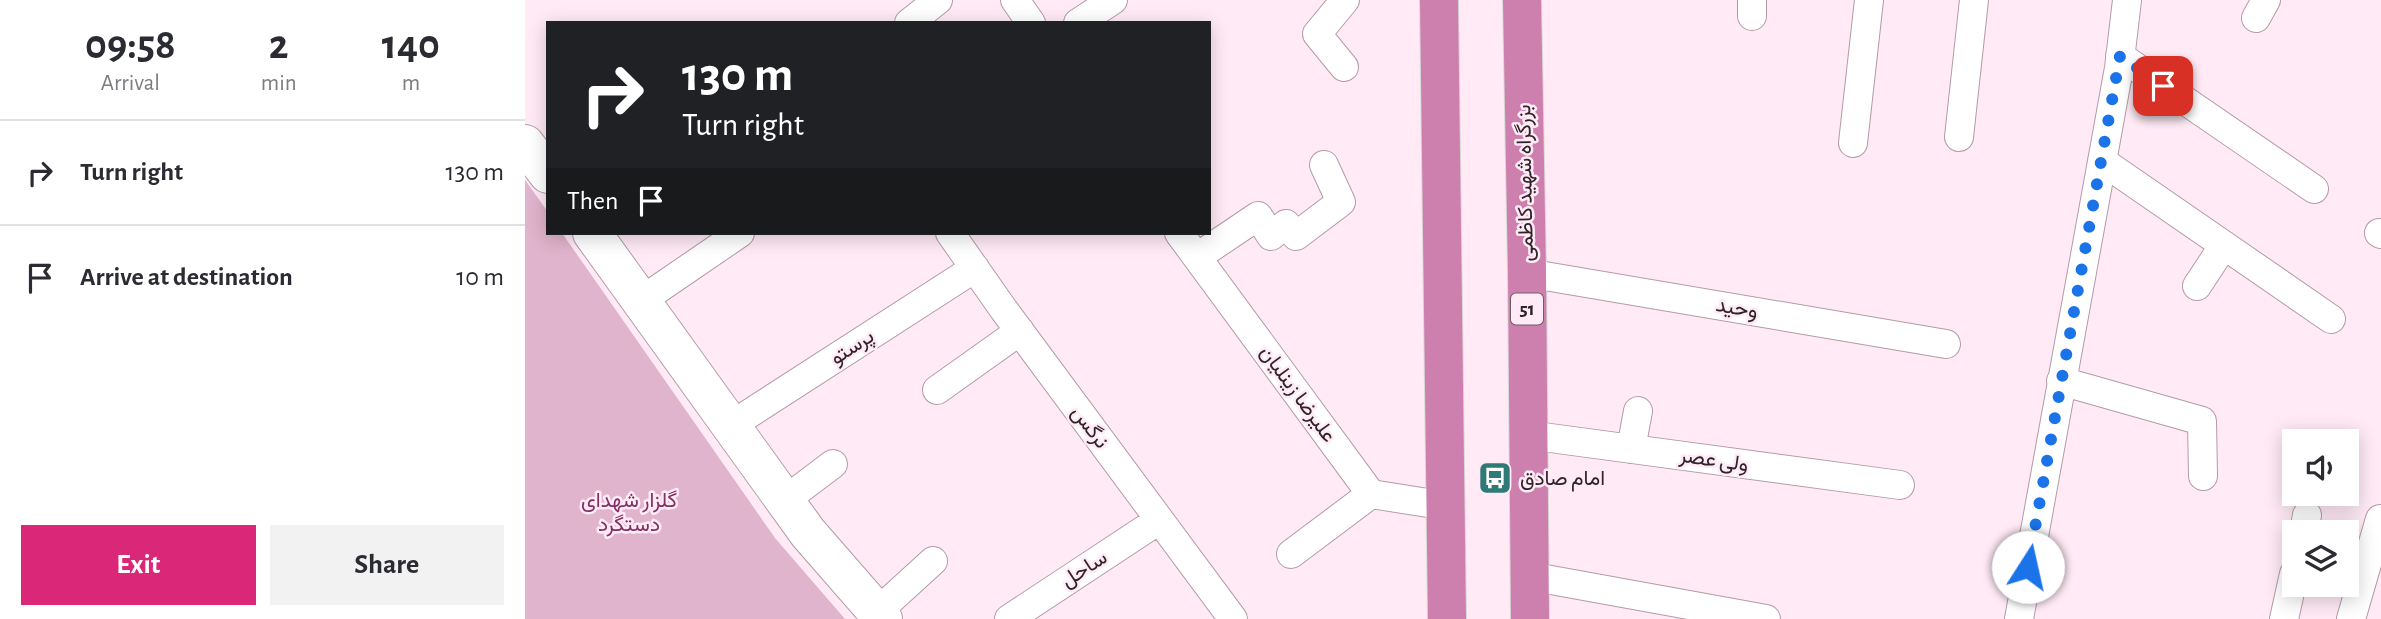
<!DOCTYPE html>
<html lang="en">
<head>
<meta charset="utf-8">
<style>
	body { margin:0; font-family:"Alegreya Sans",Vazirmatn,sans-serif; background:#f2f2f3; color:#2b2b33; height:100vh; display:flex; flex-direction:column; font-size:26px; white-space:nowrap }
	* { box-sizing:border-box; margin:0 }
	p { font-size:23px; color:#7c7c81 }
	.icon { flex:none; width:38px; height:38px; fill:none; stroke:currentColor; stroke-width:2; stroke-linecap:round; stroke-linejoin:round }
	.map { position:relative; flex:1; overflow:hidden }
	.sheet { display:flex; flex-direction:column; background:#fff; width:525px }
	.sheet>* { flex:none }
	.banner { position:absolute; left:21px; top:21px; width:665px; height:214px; border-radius:0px; box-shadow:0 4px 18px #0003; background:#202124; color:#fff; overflow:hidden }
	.buttons { position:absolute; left:1757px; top:429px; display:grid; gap:14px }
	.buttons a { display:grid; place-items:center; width:77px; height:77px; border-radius:0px; background:#fff; box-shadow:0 4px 18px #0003; font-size:35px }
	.pin { position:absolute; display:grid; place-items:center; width:60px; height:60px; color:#fff; margin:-30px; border-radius:14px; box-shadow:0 4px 10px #0006 }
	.me { position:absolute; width:77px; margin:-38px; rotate:10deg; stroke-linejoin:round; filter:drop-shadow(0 0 5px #0008) }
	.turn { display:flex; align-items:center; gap:24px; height:147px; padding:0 21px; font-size:32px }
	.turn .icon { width:91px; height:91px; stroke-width:2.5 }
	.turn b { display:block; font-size:49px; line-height:60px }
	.then { display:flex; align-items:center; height:66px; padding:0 21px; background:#0003; gap:14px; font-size:26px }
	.eta { display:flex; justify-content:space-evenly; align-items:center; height:119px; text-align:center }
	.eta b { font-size:42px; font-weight:700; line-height:49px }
	.action { display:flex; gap:14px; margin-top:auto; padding:14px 21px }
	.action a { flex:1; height:80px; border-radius:0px; background:#db2777; color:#fff; font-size:28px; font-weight:700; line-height:80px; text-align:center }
	.action a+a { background:#f2f2f3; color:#2b2b33 }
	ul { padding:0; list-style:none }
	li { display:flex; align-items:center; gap:21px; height:105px; padding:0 21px; border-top:2px solid #e1e1e2 }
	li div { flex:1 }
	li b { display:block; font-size:26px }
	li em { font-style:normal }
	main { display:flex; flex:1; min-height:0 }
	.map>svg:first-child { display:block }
	.green { fill:#e0b4cc }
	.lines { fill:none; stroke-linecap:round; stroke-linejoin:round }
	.street-casing { stroke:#b39ba8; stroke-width:30 }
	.secondary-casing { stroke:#b39ba8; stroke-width:40 }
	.highway-casing { stroke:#d9d8d8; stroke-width:40 }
	.street { stroke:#fff; stroke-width:28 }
	.secondary { stroke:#fff; stroke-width:38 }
	.highway { stroke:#cd7fad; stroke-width:38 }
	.route { stroke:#1a73e8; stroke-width:12; stroke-dasharray:0 21.6 }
	.labels { text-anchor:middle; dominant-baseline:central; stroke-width:5; stroke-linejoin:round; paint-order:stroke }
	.shield { fill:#ffeaf5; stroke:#6c5f66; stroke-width:2 }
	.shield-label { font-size:19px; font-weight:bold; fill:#2d2429 }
	.street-label { font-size:21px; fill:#2d2429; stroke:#ffeaf5 }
	.poi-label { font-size:21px; fill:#2d2429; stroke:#ffeaf5; text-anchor:start }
	.park-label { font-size:21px; fill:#812f64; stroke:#ffeaf5 }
</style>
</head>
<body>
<main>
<section class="sheet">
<div class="eta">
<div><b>09:58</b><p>Arrival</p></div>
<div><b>2</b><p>min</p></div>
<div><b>140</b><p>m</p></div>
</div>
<ul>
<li><svg class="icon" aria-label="right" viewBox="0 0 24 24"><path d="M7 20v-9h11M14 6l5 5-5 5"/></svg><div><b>Turn right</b></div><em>130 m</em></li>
<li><svg class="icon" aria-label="arrive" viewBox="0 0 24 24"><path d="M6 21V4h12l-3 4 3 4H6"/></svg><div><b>Arrive at destination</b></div><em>10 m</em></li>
</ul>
<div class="action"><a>Exit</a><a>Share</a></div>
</section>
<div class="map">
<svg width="1856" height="619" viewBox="0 0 1856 619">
	<rect width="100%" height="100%" fill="#ffeaf5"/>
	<path class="green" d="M0,180L23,212V233H37L250,538L320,619H0Z"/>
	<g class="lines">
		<defs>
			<path id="street" d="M490,0L506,23
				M1227,0V16
				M1731,18L1741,0
				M384,23L413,0
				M553,23L588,0
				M1595,56L1789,189
				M819,67L792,34L820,0
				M1434,137L1449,0
				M1328,143L1344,0
				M1577,161L1806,319
				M425,233L479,310L708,619
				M654,233L846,494L922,506
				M1854,233L1856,234
				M672,257L733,216L746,236L761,224L771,236L816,202L799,165
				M1002,273L1421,344
				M1672,286L1699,245
				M117,300L215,233
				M1536,381L1677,421L1678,476
				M412,390L495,331
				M205,426L450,268
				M1003,435L1375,485
				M1106,449L1113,411
				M259,501L308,464
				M1779,532L1782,515
				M766,554L846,494
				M1004,576L1241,619
				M351,613L408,561
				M484,619L634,520
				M1494,619L1594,68L1602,0
				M1759,619L1769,574
				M1826,619L1855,519"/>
			<path id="secondary" d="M0,144L23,174
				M67,233L283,533L358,619"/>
			<path id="highway" d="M914,0L922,619
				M997,0L1002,273L1005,619"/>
		</defs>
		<use href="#street" class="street-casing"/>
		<use href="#secondary" class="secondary-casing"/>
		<use href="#highway" class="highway-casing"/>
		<use href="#street" class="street"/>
		<use href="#secondary" class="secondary"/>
		<use href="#highway" class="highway"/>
	</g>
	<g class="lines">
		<path class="route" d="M1503,567L1595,56L1638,86"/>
	</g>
	<defs>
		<symbol id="bus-square" viewBox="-11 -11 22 22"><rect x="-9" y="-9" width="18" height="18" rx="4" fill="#2f7977" stroke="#ffeaf5"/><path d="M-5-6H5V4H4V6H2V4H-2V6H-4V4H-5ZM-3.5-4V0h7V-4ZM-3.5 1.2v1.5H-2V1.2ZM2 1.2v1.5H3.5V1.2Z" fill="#fff"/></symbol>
	</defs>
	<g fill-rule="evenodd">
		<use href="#bus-square" x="951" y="459" width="38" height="38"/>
	</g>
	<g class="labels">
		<rect class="shield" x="986" y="293.5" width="32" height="31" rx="5"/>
		<g class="shield-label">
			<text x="1002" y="309">51</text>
		</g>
		<g class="street-label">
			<text transform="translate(1000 183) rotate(-91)">بزرگراه شهید کاظمی</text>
			<text transform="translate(1212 308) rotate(10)">وحید</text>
			<text transform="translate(327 347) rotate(-33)">پرستو</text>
			<text transform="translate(773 394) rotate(54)">علیرضا زینلیان</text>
			<text transform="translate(565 427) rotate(53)">نرگس</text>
			<text transform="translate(1189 460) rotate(8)">ولی عصر</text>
			<text transform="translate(559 569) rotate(-33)">ساحل</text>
		</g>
		<g class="poi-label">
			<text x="995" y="478">امام صادق</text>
		</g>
		<g class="park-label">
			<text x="104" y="500">گلزار شهدای<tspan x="104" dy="24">دستگرد</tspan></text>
		</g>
	</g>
</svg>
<div class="buttons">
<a><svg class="icon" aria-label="sound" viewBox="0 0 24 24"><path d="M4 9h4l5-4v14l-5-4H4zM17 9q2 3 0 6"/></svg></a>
<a><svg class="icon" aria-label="layers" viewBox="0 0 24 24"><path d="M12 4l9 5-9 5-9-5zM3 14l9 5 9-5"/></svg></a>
</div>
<div class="pin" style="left:1638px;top:86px;background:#d93025"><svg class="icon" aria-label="arrive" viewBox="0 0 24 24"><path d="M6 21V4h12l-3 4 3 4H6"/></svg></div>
<svg class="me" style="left:1503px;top:567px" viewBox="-20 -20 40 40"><circle r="19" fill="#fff"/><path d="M0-13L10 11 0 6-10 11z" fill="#1a73e8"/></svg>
<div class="banner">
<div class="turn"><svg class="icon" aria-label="right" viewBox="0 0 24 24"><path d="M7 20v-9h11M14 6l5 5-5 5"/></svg><div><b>130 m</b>Turn right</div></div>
<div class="then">Then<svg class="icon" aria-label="arrive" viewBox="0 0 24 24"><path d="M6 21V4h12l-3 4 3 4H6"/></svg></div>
</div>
</div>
</main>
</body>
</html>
